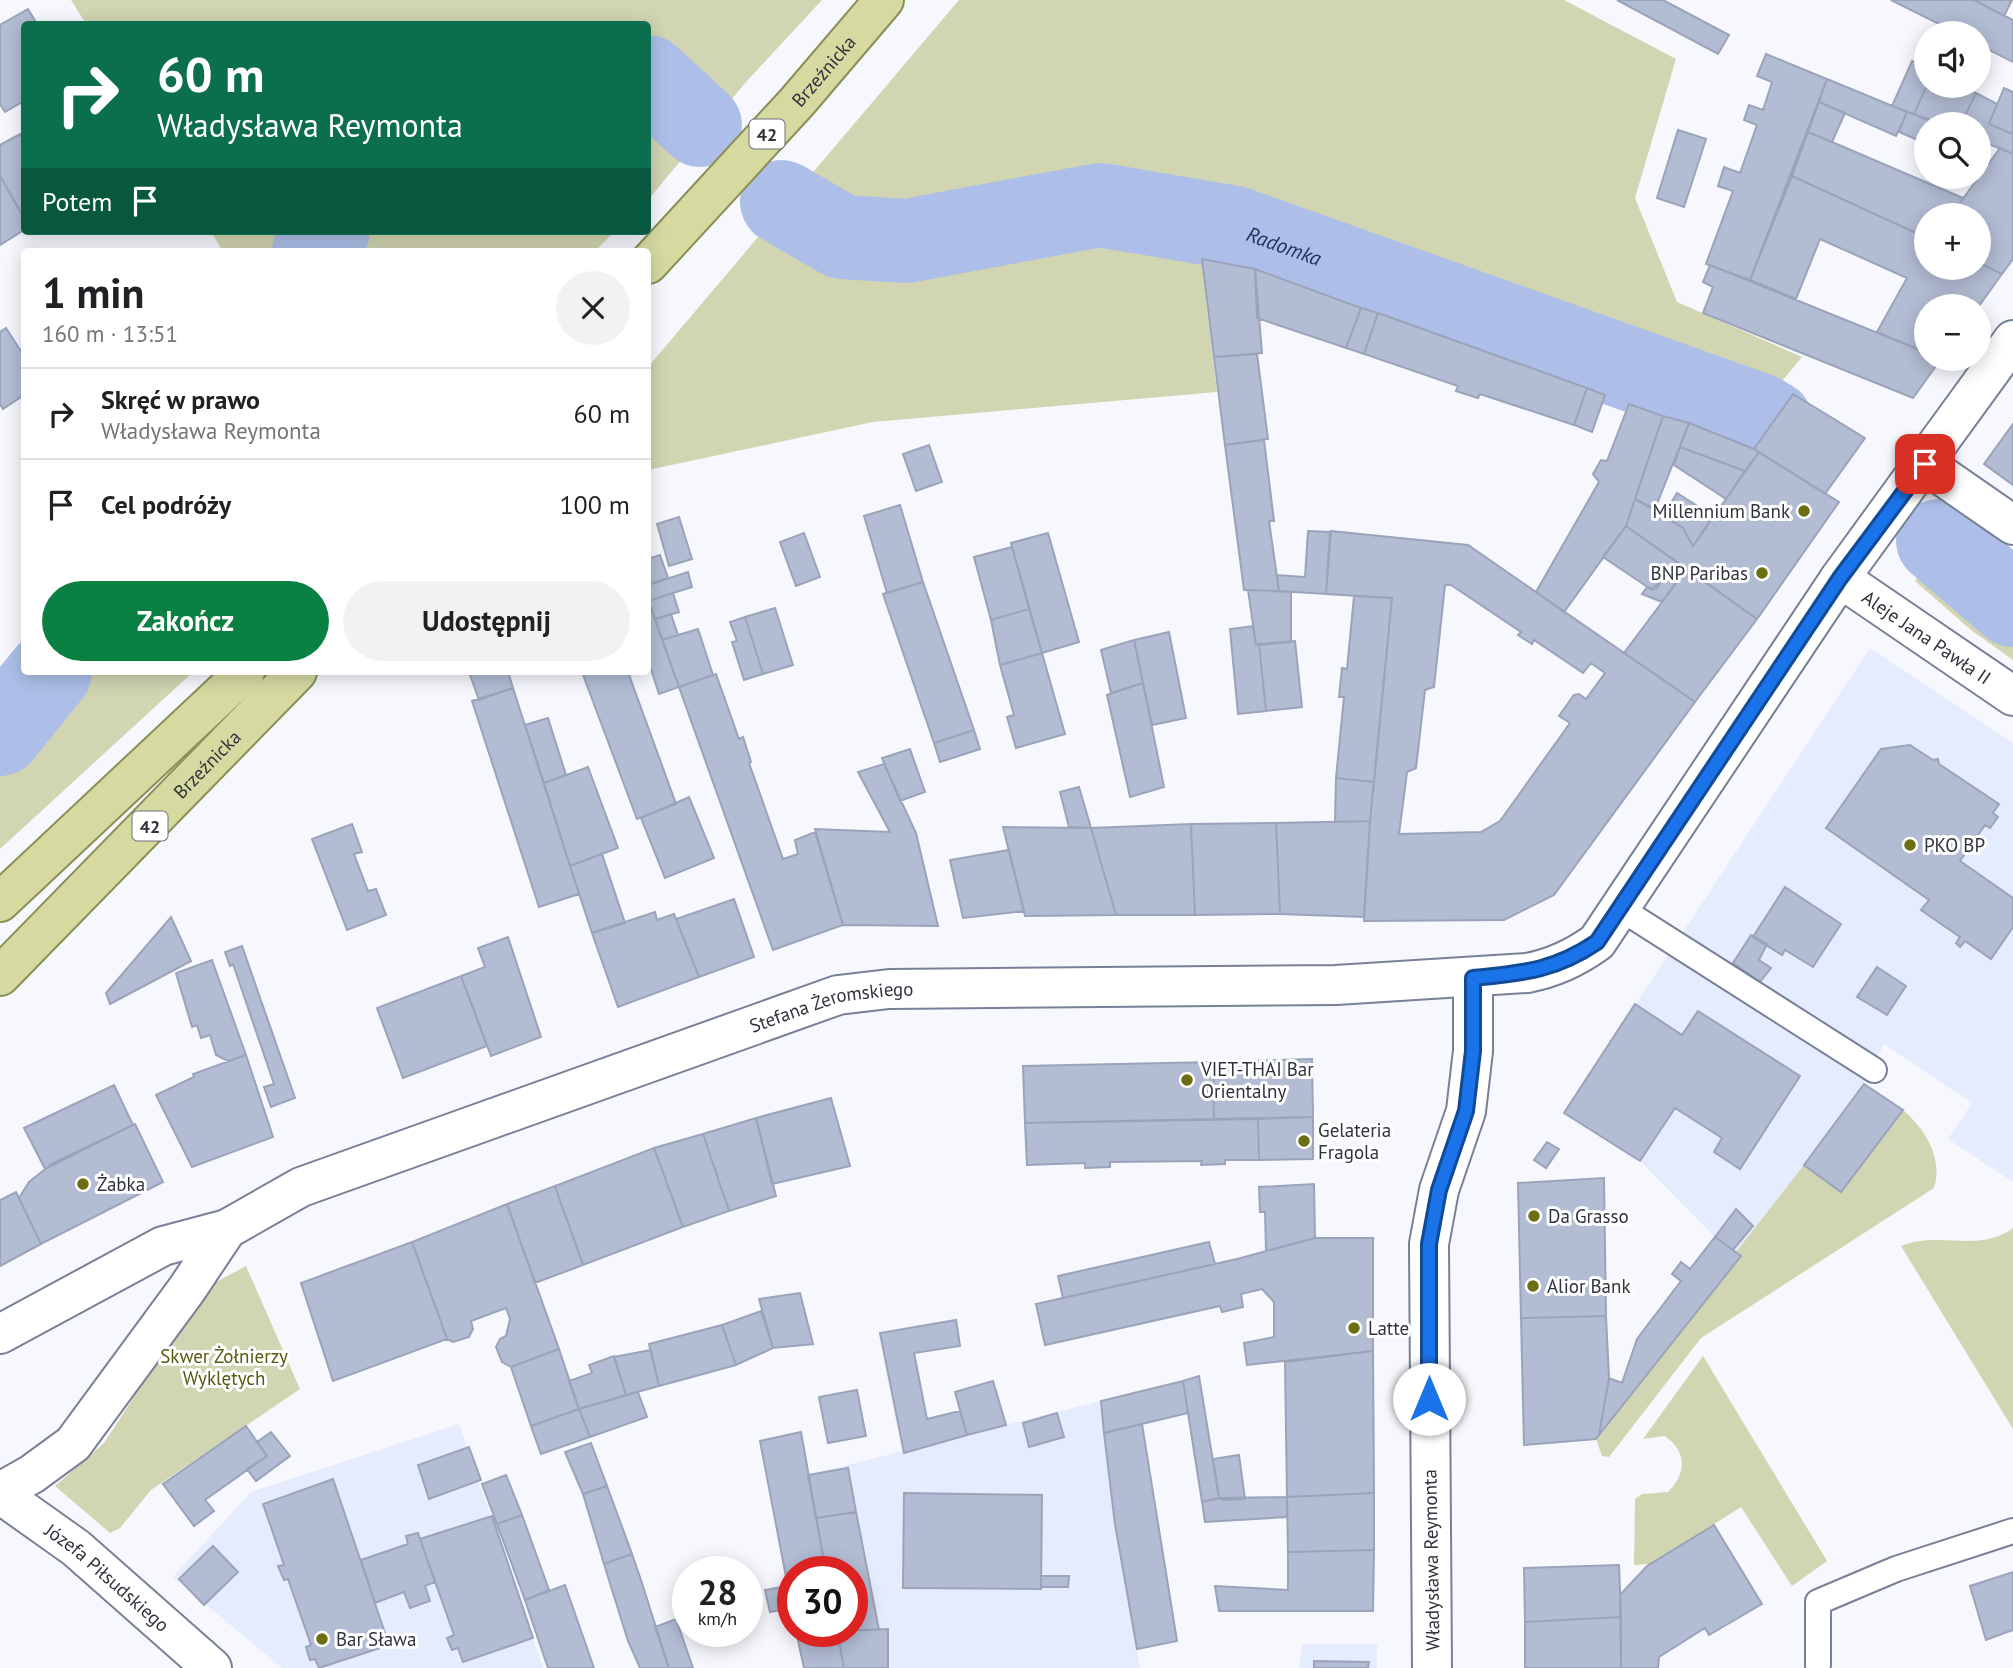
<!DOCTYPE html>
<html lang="pl">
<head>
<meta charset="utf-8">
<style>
	body { margin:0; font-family:"PT Sans",sans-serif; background:#f2f2f2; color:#202124; height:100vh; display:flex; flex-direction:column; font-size:26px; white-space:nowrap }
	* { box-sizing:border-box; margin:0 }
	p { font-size:23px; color:#757577 }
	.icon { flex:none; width:38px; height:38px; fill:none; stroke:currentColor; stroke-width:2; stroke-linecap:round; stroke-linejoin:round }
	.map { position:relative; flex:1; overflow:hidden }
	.sheet { position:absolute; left:21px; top:248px; width:630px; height:427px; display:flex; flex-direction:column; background:#fff; border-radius:7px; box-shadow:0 4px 18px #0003 }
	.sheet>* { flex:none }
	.top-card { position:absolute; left:21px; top:21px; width:630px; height:214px; border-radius:7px; box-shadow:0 4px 18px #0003; background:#0b6e4f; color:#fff; overflow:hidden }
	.buttons { position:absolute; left:1914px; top:21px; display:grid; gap:14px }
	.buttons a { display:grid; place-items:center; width:77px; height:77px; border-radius:50%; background:#fff; box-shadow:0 4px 18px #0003; font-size:35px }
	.speed { position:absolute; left:672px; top:1556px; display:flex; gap:14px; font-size:35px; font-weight:700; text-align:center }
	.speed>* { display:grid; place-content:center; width:91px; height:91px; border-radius:50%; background:#fff; box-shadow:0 4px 18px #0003; line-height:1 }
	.speed small { font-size:18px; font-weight:400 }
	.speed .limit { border:10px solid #d22; background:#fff; color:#111 }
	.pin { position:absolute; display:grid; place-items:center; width:60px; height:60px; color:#fff; margin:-30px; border-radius:14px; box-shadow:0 4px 10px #0006 }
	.me { position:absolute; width:77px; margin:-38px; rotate:0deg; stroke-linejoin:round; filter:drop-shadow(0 0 5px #0008) }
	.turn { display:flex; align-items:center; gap:24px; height:147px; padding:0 21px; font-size:32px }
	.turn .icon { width:91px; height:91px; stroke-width:2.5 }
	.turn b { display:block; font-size:49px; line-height:60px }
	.then { display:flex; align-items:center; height:66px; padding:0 21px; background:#0003; gap:14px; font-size:26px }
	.round { display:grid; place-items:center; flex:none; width:74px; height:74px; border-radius:37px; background:#f2f2f2 }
	.summary { display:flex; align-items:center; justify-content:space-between; height:119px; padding:0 21px }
	h1 { font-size:42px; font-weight:700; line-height:52px }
	.primary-button { display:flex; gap:14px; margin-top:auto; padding:14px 21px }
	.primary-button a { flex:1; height:80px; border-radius:42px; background:#0b8043; color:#fff; font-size:28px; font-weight:700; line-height:80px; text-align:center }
	.primary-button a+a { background:#f2f2f2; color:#202124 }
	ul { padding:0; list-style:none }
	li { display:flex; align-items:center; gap:21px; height:91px; padding:0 21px; border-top:2px solid #e0e0e0 }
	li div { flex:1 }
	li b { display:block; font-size:26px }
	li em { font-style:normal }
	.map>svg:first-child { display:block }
	.built { fill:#e4ecfe }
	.green { fill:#d2d5b1 }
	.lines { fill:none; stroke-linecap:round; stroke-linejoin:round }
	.river { stroke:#adbfe8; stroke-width:84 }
	.building { fill:#b2bcd3; stroke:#9aa3ba; stroke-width:2; fill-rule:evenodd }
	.lane-casing { stroke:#778096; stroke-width:28 }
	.street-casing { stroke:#778096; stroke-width:42 }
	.primary-casing { stroke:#8a8f55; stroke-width:42 }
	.lane { stroke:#fff; stroke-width:24 }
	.street { stroke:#fff; stroke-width:38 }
	.primary { stroke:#d6daa1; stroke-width:38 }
	.route-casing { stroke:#114b97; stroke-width:18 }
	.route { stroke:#1a73e8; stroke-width:12 }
	.poi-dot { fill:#6b6e12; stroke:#fff; stroke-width:2.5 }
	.labels { text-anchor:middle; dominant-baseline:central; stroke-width:6; stroke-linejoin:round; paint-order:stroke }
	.shield { fill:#fff; stroke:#6d7076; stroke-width:2 }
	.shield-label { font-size:18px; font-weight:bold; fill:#2f333c }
	.street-label { font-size:19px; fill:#2f333c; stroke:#fff }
	.poi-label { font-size:19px; fill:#2f333c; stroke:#fff; text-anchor:start }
	.park-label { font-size:19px; fill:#575a10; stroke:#fff }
	.water-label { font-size:21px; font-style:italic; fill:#213265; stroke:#fff }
</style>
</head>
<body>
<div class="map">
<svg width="2013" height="1668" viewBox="0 0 2013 1668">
	<rect width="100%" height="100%" fill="#f6f8fd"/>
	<path class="built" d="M1870,648L2013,743V1182L1948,1139L1972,1103L1884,1044L1864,1084L1903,1110L1841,1192L1759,1225L1736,1252L1715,1237L1640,1161L1564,1113Z
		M1101,1401L1115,1525L1140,1668H844L852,1631V1572L808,1475Z
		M459,1424L543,1668H282L173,1577L251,1492Z
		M1302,1644H1377V1668H1299Z"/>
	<path class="green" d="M71,0H822L746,82L648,200V24H86Z
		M959,0H1564L1676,59L1635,198L1677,302L1802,357L1744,427L1199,239L1217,392L873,422L648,470V367Z
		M211,231H615L594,252H223Z
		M1960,512L2013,550V584L1970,547L1953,523Z
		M1933,552L2013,619V660L1971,630L1915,581Z
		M24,667V672H193L0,849V699Z
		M1903,1110C1926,1130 1943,1158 1934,1188L1701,1338L1609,1457L1602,1456L1596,1439L1741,1256L1736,1252L1804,1165L1841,1192Z
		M2013,1228V1429L1901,1246C1939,1230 1978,1254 2013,1228Z
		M246,1266L300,1389L151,1490L120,1528L110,1533L55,1486L104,1443L205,1288Z
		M1703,1356L1827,1561L1792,1586L1741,1507L1651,1564L1634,1565L1635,1499L1642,1494L1668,1492C1687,1473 1687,1452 1665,1436L1643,1439Z"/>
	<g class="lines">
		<g class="river">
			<path d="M648,77L700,125"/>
			<path id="s1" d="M782,202L842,237L906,241L1100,205L1235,228L1759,415L1771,422"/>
			<path d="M314,252L328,231"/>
			<path d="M1938,541L2013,605"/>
			<path d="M0,734L50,672"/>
		</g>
	</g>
	<path class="building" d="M1617,0H1663L1729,35L1718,54Z
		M1891,0H1974L2013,20V62L1979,45V33H1957Z
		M1974,0H2012L2004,16Z
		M28,9L37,24H24V101L5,112L0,104V25Z
		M1766,54L1827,79L1750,280L1706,264L1733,191L1718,186L1724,167L1740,173L1757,125L1744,120L1749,105L1763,110L1772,82L1757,76Z
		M1912,61L1927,68V85L1914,114L1892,106Z
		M1827,79L1907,112L1896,136L1819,102Z
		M1927,85L1961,86L1976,93L1961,124H1939L1914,114Z
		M2004,88L2013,92V134L1989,124Z
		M1976,93L1997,104L1989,124L2013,134V154L1979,140V124H1961Z
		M1819,102L1845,113L1832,142L1808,132Z
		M1907,112L1939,124H1927V144L1899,132Z
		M1678,130L1706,139L1684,207L1657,198Z
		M1808,132L1832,142L1963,198L1951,215H1927V238L1792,176Z
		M20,134L24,141V218L0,176V145Z
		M2000,148L2013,154V259L2002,274L1979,263V215H1951Z
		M0,176L24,218V230L0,245Z
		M1792,176L1927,238V268H1979V263L2002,274L1979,306H1927V353L1877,332L1907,278L1820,239L1796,299L1750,280Z
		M1202,259L1255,269L1262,353L1214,357Z
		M1710,265L1927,353V359H1941L1913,398L1703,313L1713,287L1703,282Z
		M1255,269L1361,308L1346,348L1257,318Z
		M1361,308L1378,313L1364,354L1346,348Z
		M1378,313L1587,388L1574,425L1480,394L1478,398L1456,391L1458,386L1364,354Z
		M6,328L24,356V395L3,409L0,404V332Z
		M1257,354L1268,439L1225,445L1214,357Z
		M1587,388L1605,395L1592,432L1574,425Z
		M1793,394L1865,438L1825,494L1754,449Z
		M1629,404L1663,416L1626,526L1564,612L1536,592L1599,482L1593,474L1601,460L1607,461Z
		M1663,416L1689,423L1655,509L1635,499Z
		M1689,423L1754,449L1759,452L1745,471L1680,447Z
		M2013,424V485L1984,464Z
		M1264,440L1274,521H1269L1279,591L1244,590L1225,445Z
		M929,445L942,482L916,491L903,454Z
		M1680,447L1745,471L1726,499L1674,465Z
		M1759,452L1839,502L1757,619L1626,526L1635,499L1683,528L1693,546Z
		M1677,493L1713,516L1693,546L1683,528L1664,515Z
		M900,505L923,582L887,593L864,516Z
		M679,517L692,559L669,566L657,524Z
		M1626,526L1687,569L1677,581L1667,573L1652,590L1603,557Z
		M1308,531L1330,532L1326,594L1279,591L1277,575L1305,577Z
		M1331,531L1468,545L1695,702L1554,895L1504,920L1364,921L1370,821L1392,598L1326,594ZM1445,585H1451L1521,632L1518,635L1532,644L1534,640L1583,673L1591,663L1605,673L1586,699L1579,694L1574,695L1559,716L1570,723L1500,821L1481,832L1399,834L1407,772L1416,768L1425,690L1434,687Z
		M804,533L820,577L796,586L780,542Z
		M1048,533L1079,642L1042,653L1011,543Z
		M1012,547L1029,609L991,620L974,557Z
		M660,555L668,578L648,585V559Z
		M1687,569L1757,619L1695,702L1624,653Z
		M688,572L692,587L648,601V585Z
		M1667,573L1677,581L1662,602L1642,594L1647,587L1656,589Z
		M923,582L974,730L934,743L883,594Z
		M1248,590L1291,592V642L1256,645Z
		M673,593L679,612L655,619L648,601Z
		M1354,596L1392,598L1374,782L1336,778L1344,697H1339L1342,668L1347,669Z
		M648,599L679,687L659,694L648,660Z
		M775,608L793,665L763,674L745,617Z
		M1029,609L1042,653L1000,665L991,620Z
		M671,614L678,635L662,640L655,619Z
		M745,617L763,674L744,680L732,642L737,641L730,622Z
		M1253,626L1256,645L1259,644L1266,711L1238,714L1230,629Z
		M698,629L713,675L679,687L662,640Z
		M1169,632L1186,718L1152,725L1134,640Z
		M1134,640L1143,683L1111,693L1101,650Z
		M1295,641L1302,707L1266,711L1259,644Z
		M1042,653L1065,734L1016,748L1007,717L1014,715L1000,665Z
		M469,672H508L513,688L479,700Z
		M582,672H628L676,804L637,819Z
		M716,674L739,739L743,737L751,762L749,763L783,859L798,854L795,840L815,832L843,925L773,950L679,687Z
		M1143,683L1164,787L1130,797L1107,695Z
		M513,688L579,894L539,907L472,701Z
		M548,718L566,775L544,783L525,725Z
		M974,730L980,749L940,762L934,743Z
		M1910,745L1933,760L1938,759L1939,764L1999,804L1993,813L1998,817L1990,828L1985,825L1960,861L2013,898V927L1991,959L1965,941L1960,947L1956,943L1960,937L1921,910L1929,900L1826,828L1881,749Z
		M910,749L925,792L900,801L882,758Z
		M884,764L916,833L938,926L843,925L815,829L890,832L858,772Z
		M588,767L618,848L570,866L544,783Z
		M1336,778L1374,782L1370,821L1335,822Z
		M1079,787L1091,828L1069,827L1060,792Z
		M689,797L714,858L665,878L641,818Z
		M1370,821L1364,917L1280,914L1276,823Z
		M1276,823L1280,914L1195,915L1191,824Z
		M352,824L362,852L354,854L368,891L376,889L386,915L347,930L312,839Z
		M1191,824L1195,915H1116L1091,828Z
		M1003,827L1091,828L1116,915L1025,916Z
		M1009,850L1024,911L963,918L950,860Z
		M602,854L625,923L592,933L570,866Z
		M1785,887L1841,924L1813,967L1785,950L1782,955L1753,937Z
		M734,899L754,957L699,977L676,919Z
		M655,912L657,920L674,914L699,977L618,1007L592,933Z
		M171,917L191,961L110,1004L106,993Z
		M1751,935L1767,944L1759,960L1771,968L1760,982L1733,963Z
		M508,937L541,1037L491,1056L461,976L485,967L478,948Z
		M242,946L295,1098L271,1107L264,1087L274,1084L233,964L230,966L225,952Z
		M212,960L246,1055L228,1061L216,1055L210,1035L201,1038L197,1025L192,1027L176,973Z
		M1877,967L1906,986L1887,1015L1857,997Z
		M461,976L487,1046L403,1078L377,1008Z
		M1635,1004L1682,1035L1698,1011L1800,1076L1740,1169L1714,1152L1722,1138L1675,1108L1640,1161L1564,1113Z
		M246,1055L273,1137L192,1167L156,1095L194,1077L193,1074Z
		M1312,1059L1313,1117L1214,1119L1213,1062Z
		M1213,1062L1214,1119L1025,1123L1023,1066Z
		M1864,1084L1903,1110L1841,1192L1804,1165Z
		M114,1085L133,1125L45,1169L24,1128Z
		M831,1098L850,1166L772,1184L756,1118Z
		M1313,1117V1159L1259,1160L1258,1119Z
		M756,1118L776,1196L729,1211L703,1134Z
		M1258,1119L1259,1160H1225V1164L1201,1165L1202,1161L1110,1162V1167L1085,1168V1163L1027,1165L1025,1123Z
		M135,1124L163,1182L41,1244L19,1198L29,1182L53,1163Z
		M703,1134L729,1211L683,1227L654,1148Z
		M1547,1142L1559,1149L1546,1168L1534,1160Z
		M654,1148L683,1227L583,1265L555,1186Z
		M1604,1178L1606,1316L1521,1318L1518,1183Z
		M1314,1184L1315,1238L1266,1251L1265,1212H1260L1259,1187Z
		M555,1186L583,1265L535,1283L507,1204Z
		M16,1192L41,1244L0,1266V1200Z
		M507,1204L559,1349L511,1367L502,1362L496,1347L500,1339L506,1336L510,1319L506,1308L471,1321L473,1329L469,1337L453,1342L447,1339L412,1242Z
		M1736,1209L1753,1226L1733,1250L1715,1237Z
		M1715,1237L1741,1256L1599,1435L1609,1378L1622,1383L1637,1339L1681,1281L1672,1274L1681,1262L1690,1269Z
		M1315,1238H1373V1351L1247,1365L1244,1343L1274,1337V1302L1262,1289L1241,1294L1243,1307L1222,1312L1220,1306L1045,1345L1036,1304L1237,1259Z
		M412,1242L447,1339L333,1381L301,1283Z
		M1209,1242L1215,1264L1063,1298L1058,1276Z
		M800,1293L813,1344L773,1348L759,1299Z
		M761,1311L773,1348L736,1365L722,1325Z
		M1606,1316L1609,1378L1599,1435L1596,1439L1524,1445L1521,1318Z
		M956,1320L960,1346L914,1353L927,1419L960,1411L967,1435L904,1453L880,1333Z
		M722,1325L736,1365L659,1386L649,1344Z
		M559,1349L579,1409L531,1426L511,1367Z
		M651,1350L659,1386L626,1395L614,1357Z
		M1373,1351L1374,1493L1287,1497L1285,1362Z
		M614,1356L626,1395L579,1409L569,1381L592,1373L589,1365Z
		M1199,1376L1219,1498L1202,1502L1183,1381Z
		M993,1381L1006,1425L967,1435L955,1392Z
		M1183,1381L1188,1413L1104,1433L1101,1401Z
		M857,1390L866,1436L828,1443L819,1397Z
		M638,1392L647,1417L590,1437L579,1409Z
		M579,1409L590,1437L541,1454L531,1426Z
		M1057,1413L1064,1437L1029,1447L1023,1423Z
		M1142,1424L1177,1641L1137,1649L1115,1524L1104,1433Z
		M246,1426L267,1456L205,1500L214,1511L194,1526L163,1484Z
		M271,1432L290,1456L256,1481L247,1469L267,1456L257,1442Z
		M801,1432L826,1572H793L792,1608L760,1441Z
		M591,1443L607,1486L583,1494L565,1452Z
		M469,1447L481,1480L429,1499L418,1465Z
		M1239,1455L1245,1499L1223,1500L1219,1498L1213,1459Z
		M848,1468L856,1512L816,1518L808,1475Z
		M506,1475L522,1515L497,1524L482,1484Z
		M333,1479L389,1645L319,1668L315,1659L310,1660L306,1647L311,1645L288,1579L284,1580L278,1566L284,1565L263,1504Z
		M607,1486L632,1554L604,1564L583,1494Z
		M904,1493L1042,1495L1041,1589L903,1588Z
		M1374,1493V1550L1288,1552L1287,1497Z
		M1287,1497V1517L1205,1522L1202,1502L1219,1498Z
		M856,1512L879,1630H852V1572H826L816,1518Z
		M522,1515L549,1590L525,1600L497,1524Z
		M492,1516L533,1638L463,1662L458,1648L452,1650L447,1638L454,1635L420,1539Z
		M1714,1525L1762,1604L1709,1635L1705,1628L1659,1657L1658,1668H1621L1620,1595L1647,1566Z
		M418,1533L435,1582L425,1586L430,1601L410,1608L404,1592L375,1603L361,1560L408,1544L406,1536Z
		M213,1546L238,1572L204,1605L179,1579Z
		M1374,1550L1373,1611H1219L1215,1586L1288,1590V1552Z
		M632,1554L641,1580L669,1668H640L628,1641L604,1564Z
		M1619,1565L1621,1617L1525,1622L1524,1568Z
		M2013,1572V1630L1986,1640L1970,1586Z
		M1041,1576H1069L1068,1587H1041Z
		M565,1585L594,1668H548L525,1600Z
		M787,1586L792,1608L770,1612L765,1590Z
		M1621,1617V1668H1525V1622Z
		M676,1619L693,1668H669L655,1627Z
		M888,1629V1668H844L837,1631Z
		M796,1631H837L844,1668H804Z
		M1314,1661L1369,1662L1368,1668H1314Z"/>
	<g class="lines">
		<defs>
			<path id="lane" d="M1621,909L1874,1070
				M1818,1665V1602L1896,1569L2013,1531"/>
			<g id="street">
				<path d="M1925,464L2013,525"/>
				<path id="s2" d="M1840,578L2013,696"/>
				<path id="s3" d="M0,1334L163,1246L227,1229L301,1187L838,995L889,989L1336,985L1527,973C1554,968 1575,958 1597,942L1840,578L2013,340"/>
				<path d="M0,1492L32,1474L73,1444L187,1289L227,1229"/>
				<path id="s4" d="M0,1494L76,1548L212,1668"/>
				<path d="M1432,1668L1429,1244L1439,1190L1466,1111L1473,1051V978"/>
			</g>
			<g id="primary">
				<path id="s5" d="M648,264L797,102L884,0"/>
				<path d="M0,902L245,672"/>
				<path id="s6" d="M0,976L297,672"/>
			</g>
		</defs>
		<use href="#lane" class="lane-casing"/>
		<use href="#street" class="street-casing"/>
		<use href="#primary" class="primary-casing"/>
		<use href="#lane" class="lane"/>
		<use href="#street" class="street"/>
		<use href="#primary" class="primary"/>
	</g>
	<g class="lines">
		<defs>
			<path id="route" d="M1429,1399V1244L1439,1190L1466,1111L1473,1051V978C1523,973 1554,971 1597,942L1840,578L1925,464"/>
		</defs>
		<use href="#route" class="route-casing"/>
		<use href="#route" class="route"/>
	</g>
	<g class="poi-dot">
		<circle cx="1804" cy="511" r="7"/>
		<circle cx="1762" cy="573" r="7"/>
		<circle cx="1910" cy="845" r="7"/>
		<circle cx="1187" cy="1080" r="7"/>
		<circle cx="1304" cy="1141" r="7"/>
		<circle cx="83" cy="1184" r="7"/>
		<circle cx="1534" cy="1216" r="7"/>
		<circle cx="1533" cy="1286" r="7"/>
		<circle cx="1354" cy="1328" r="7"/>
		<circle cx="322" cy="1639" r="7"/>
	</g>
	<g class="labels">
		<g class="shield">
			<rect x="749.5" y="119.5" width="35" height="29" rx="5"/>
			<rect x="132.5" y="811.5" width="35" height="29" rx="5"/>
		</g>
		<g class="shield-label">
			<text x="767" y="134">42</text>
			<text x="150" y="826">42</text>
		</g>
		<g class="street-label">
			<text stroke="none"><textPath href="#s5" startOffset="261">Brzeźnicka</textPath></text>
			<text stroke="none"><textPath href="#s2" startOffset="105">Aleje Jana Pawła II</textPath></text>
			<text stroke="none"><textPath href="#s6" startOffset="296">Brzeźnicka</textPath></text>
			<text stroke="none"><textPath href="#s3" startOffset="898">Stefana Żeromskiego</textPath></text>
			<text transform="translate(1431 1560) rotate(-91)">Władysława Reymonta</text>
			<text stroke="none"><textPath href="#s4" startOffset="136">Józefa Piłsudskiego</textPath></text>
		</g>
		<g class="poi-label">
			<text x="1790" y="511" text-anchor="end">Millennium Bank</text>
			<text x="1748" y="573" text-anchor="end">BNP Paribas</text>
			<text x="1924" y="845">PKO BP</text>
			<text x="1201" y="1069">VIET-THAI Bar<tspan x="1201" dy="22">Orientalny</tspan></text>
			<text x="1318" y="1130">Gelateria<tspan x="1318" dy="22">Fragola</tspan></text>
			<text x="97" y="1184">Żabka</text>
			<text x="1548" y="1216">Da Grasso</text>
			<text x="1547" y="1286">Alior Bank</text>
			<text x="1368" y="1328">Latte</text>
			<text x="336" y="1639">Bar Sława</text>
		</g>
		<g class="park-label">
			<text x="224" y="1356">Skwer Żołnierzy<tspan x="224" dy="22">Wyklętych</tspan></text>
		</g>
		<g class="water-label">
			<text stroke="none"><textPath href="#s1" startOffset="520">Radomka</textPath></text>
		</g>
	</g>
</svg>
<div class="buttons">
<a><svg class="icon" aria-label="sound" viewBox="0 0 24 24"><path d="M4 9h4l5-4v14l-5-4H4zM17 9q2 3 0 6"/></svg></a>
<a><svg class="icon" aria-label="search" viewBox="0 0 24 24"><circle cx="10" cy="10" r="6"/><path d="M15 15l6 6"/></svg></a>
<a>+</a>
<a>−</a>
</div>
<div class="speed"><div>28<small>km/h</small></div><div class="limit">30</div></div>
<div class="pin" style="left:1925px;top:464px;background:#d93025"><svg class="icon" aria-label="arrive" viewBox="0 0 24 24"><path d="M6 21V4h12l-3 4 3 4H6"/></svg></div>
<svg class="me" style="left:1429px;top:1399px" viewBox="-20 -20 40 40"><circle r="19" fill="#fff"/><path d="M0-13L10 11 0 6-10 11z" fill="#1a73e8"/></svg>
<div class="top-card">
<div class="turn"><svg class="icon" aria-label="right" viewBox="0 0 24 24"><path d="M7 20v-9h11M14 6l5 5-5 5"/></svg><div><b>60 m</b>Władysława Reymonta</div></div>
<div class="then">Potem<svg class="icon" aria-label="arrive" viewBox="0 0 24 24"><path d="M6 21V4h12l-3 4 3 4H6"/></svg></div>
</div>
<section class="sheet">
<div class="summary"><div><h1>1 min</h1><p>160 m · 13:51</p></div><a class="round"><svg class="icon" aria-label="close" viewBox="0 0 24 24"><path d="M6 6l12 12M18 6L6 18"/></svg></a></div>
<ul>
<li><svg class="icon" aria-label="right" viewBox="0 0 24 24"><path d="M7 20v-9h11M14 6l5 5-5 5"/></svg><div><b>Skręć w prawo</b><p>Władysława Reymonta</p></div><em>60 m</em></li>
<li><svg class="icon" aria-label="arrive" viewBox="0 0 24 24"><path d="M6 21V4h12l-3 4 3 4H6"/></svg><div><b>Cel podróży</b></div><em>100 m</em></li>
</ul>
<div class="primary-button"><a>Zakończ</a><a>Udostępnij</a></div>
</section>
</div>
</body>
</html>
